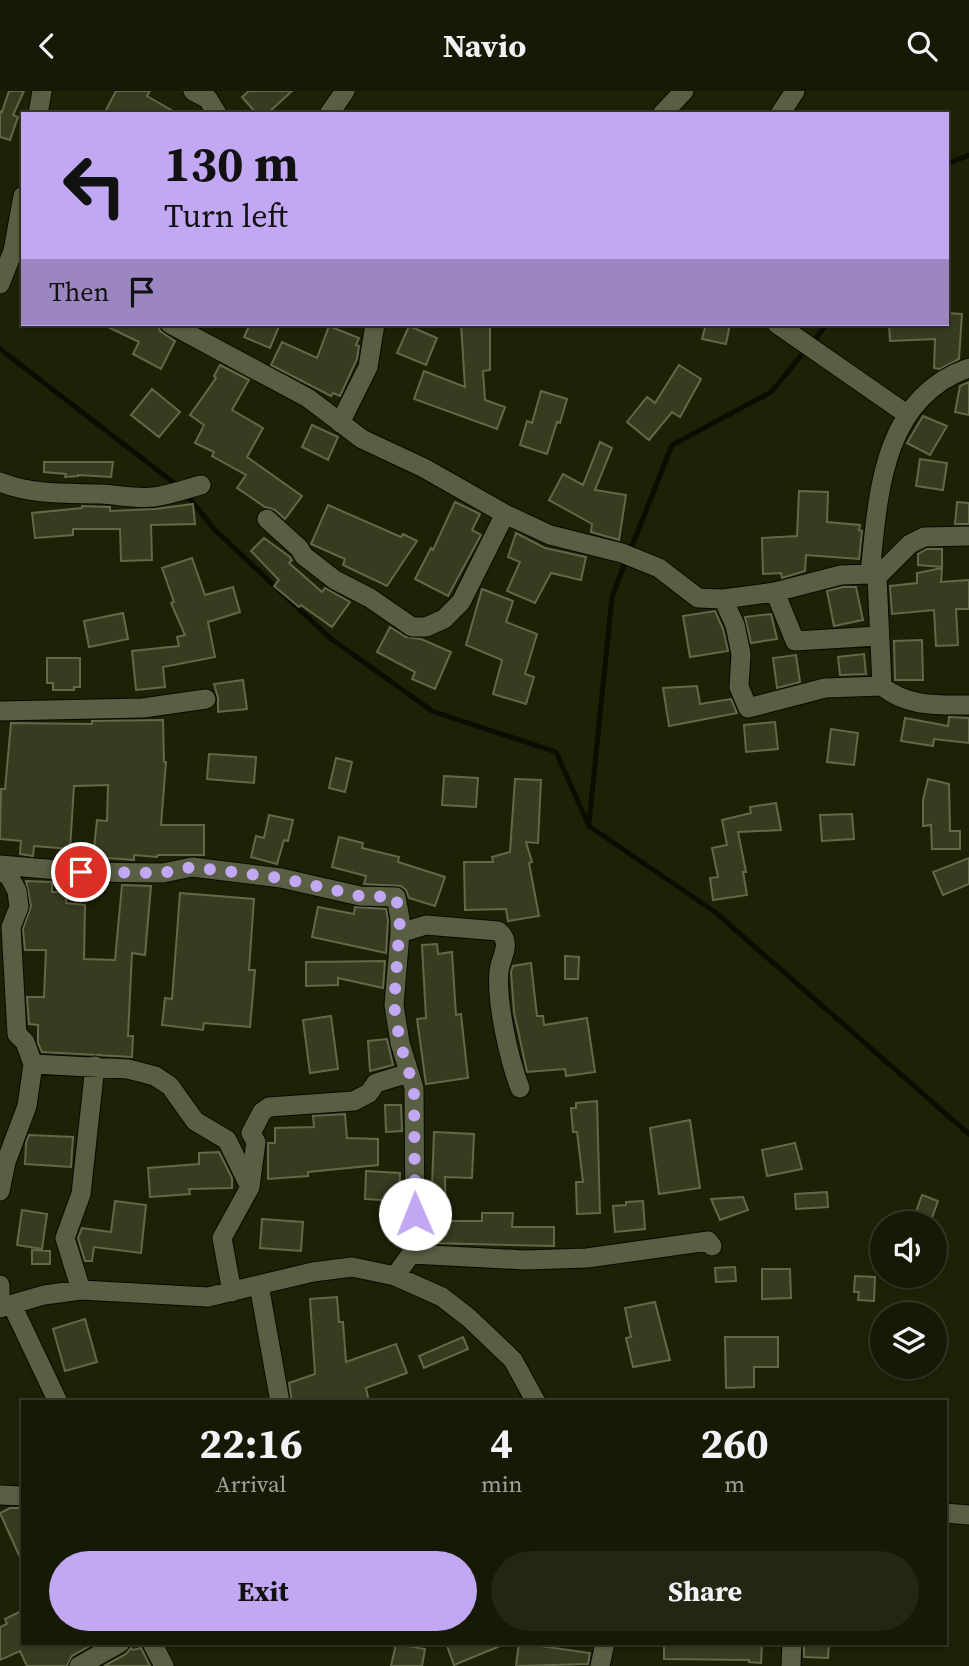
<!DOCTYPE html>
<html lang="en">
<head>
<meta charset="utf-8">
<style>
	body { margin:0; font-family:"Source Serif 4",serif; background:#222713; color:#f1f3f6; height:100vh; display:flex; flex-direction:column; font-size:26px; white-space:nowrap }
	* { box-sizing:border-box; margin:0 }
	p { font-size:23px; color:#9da19a }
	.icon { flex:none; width:38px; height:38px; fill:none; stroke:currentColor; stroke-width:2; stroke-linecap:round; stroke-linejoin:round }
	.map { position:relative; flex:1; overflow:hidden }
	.drawer { position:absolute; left:21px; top:1309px; width:926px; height:245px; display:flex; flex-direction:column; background:#151a04; border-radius:0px; box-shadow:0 2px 5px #0004,0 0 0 2px #343826 }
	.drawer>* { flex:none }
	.hud { position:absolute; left:21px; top:21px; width:928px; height:214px; border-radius:0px; box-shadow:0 2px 5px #0004,0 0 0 2px #343826; background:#c2a8f3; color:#111; overflow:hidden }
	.tools { position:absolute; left:870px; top:1120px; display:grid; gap:14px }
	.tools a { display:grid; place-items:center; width:77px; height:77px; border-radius:50%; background:#151a04; box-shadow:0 2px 5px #0004,0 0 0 2px #343826; font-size:35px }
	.pin { position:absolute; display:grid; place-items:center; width:60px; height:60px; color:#fff; margin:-30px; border:4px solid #fff; border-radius:50%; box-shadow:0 2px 7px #0007 }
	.me { position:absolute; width:77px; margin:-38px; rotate:359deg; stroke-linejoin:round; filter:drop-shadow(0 0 5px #0008) }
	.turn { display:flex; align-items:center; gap:24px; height:147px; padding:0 28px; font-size:32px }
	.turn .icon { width:91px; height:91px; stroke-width:2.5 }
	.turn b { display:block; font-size:49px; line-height:60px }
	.then { display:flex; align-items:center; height:66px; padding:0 28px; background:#0003; gap:14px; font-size:26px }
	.eta { display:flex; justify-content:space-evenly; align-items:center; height:119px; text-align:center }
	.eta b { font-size:42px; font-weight:700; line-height:49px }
	.primary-button { display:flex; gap:14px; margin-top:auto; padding:14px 28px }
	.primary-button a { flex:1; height:80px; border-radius:42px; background:#c2a8f3; color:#111; font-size:28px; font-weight:700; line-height:80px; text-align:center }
	.primary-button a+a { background:#222713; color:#f1f3f6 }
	header { display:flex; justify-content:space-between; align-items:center; height:91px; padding:0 28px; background:#151a04; font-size:32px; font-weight:700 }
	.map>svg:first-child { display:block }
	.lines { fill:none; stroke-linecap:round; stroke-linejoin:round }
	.stream { stroke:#0a0e00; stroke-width:5 }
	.building { fill:#353c1f; stroke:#62694b; stroke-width:2 }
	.street-casing { stroke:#070b00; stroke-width:21 }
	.street { stroke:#585f42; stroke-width:19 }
	.route { stroke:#c2a8f3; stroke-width:12; stroke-dasharray:0 21.6 }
</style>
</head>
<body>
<header><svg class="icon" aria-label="back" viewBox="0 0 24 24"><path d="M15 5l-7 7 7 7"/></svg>Navio<svg class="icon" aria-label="search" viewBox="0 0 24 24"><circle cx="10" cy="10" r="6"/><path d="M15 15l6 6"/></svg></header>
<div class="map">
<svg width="969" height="1575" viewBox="0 0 969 1575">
	<rect width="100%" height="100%" fill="#1c2206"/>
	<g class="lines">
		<path class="stream" d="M947,73L969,64
			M812,252L827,233
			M0,258L178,395
			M185,402L215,439L330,547L432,620L556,661L589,735L715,821L969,1043
			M630,460L672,354L771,301L805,260
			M589,732L612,506L626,469"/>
	</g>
	<path class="building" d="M9,0H24L13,24L18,26L10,49L0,46V20L2,21Z
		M116,0H150L147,5L178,23H113L106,19Z
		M249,0H292L267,23H257L242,6Z
		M947,222L962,223L959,268L940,278L934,277L935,248L890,250L889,233H947Z
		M102,233H158L160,240L175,250L161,278L133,263L139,251Z
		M250,233H280L270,257L244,246Z
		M461,233H490V279L483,280L485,309L505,316L497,338L414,308L424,280L465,296Z
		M706,233H730L726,253L702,248Z
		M329,235L359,247L356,254L359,255L357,268L340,305L333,302L331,305L271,274L282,251L317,267Z
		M409,235L437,247L426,274L397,262Z
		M220,274L249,289L232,319L263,337L247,366L302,405L285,428L275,419L265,416L237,397L246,384L212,365L214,361L195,352L204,334L190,324L216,287L214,285Z
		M679,274L701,288L680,326L672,321L649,349L627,331L647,306L655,312Z
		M969,291V324L955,321L960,295Z
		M152,298L180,321L159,346L131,324Z
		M541,300L567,308L560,332L557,331L547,363L520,354L527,330L532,332Z
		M923,325L947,335L930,364L907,352Z
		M312,334L338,346L328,369L302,356Z
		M600,351L612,357L595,399L626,404L619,449L591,441L592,433L549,409L563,383L583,394Z
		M920,368L947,372L943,399L916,395Z
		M44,371H113L111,386L78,384V385L65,386L66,383L44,381Z
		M799,400L828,401L827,431L860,434L859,439L862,440L859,468L806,464L805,480L782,487L781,482L763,483L762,447L797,445Z
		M455,411L480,423L472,439L481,444L448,505L415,488L431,457L433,459Z
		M957,411L969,412V433H955Z
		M193,413L195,433L151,434L152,469L121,470L120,438H73V444L35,447L32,422L82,417V415L110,416V420L155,418Z
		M328,414L401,446L403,443L417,450L387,495L343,474L345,468L311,453Z
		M516,442L545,457L586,466L581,489L551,482L535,512L507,500L520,471L508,466Z
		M264,447L290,466L292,469L289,472L322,501L325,497L350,511L332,536L301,514L299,516L274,495L279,489L251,460Z
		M927,458H942V476L918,474V463Z
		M192,467L205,504L233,496L240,521L208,531L215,566L163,576L165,596L136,599L132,560L179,555L177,546L185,544L171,512L174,511L162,477Z
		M942,477L941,491L969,489V518H956L958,554L936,555L934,519L892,523L890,495L917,492V482Z
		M843,496H856L863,529L834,535L827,500Z
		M482,498L513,510L506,531L537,543L525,583L534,586L526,613L493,603L502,569L466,554Z
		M715,520L723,538L728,560L690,566L683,525Z
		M123,522L128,548L89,556L84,530Z
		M771,523L777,548L751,552L745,526Z
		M390,536L406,546L421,548L451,561L435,598L412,588L415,581L377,561Z
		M922,549L923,589H895L894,550Z
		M864,563L866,583L840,584L838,566Z
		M796,564L800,591L777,597L773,567Z
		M47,567H80V596H74V599H53V592H47Z
		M243,589L247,618L218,621V607L214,593Z
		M697,595L700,613L731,608L737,622L669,635L663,597Z
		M949,626L969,627V652L934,648L933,655L901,650L905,627L948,635Z
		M163,629L164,671H166L161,734H204V764H158L157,766L134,764V769L93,766L97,729L107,730L108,694L74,695L70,758L34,755L33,765L20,763L21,750L0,748L1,698H5L11,632L92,633V630Z
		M775,631L778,658L746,661L744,634Z
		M831,638L858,642L854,674L827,671Z
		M209,663L256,666L254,692L207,688Z
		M336,667L352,671L345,701L329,697Z
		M444,685L478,687L476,716L442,714Z
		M515,688L541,689L538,752L526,751L532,771L529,772L539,825L508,830L506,818L465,819L464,771H493L492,766L510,761Z
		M928,688L949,693L950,740H960V758H932L931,734L923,735V709Z
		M776,712L781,739L738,741L746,781H743L747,804L713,809L710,787L718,786L712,757L727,754L722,729L751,722L750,716Z
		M852,723L854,748L822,750L820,724Z
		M269,724L293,729L288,750L284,749L277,773L251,766L256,745L264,747Z
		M339,746L363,752L362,757L399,766L398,771L445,786L435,815L409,807L406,799L401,795L364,793L366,785L332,776Z
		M969,767V793L943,804L933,781Z
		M26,790L52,791V801H67L66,812L85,814L84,868L115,869L122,794L151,795L145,864L132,862L128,945H133L132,966L42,961L38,952V934L29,933L27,906H44L46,859H25L23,838L31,815Z
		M180,802L254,808L249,879H255L250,936L204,932L203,939L162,934L165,907L172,908Z
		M318,816L354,823L355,816L386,818L388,829L386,862L312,846Z
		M437,853L438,863L452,861L456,924L461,923L468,987L426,993L417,928L426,927L422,854Z
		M565,865L579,866L578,888H565Z
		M385,870L383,897L338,887V894L306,895V871Z
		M531,872L537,925H543L544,934L587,927L595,981L566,985L565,978L527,981L514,921L511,881L513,875Z
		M331,925L338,978L310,982L303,929Z
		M387,948L393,974L370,980L368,950Z
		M597,1010L600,1122L577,1123L576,1091H583L577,1041H573L571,1017H576V1012Z
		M385,1014H401L402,1040L386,1041Z
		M345,1023L347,1047L378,1048V1074L308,1081V1085L268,1088V1052H275V1037L314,1036L313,1025Z
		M690,1029L700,1097L659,1103L650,1037Z
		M434,1041L474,1043L472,1087L445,1086L446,1130H482V1122H513L512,1136H554V1155L430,1152Z
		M29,1044L73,1046L71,1076L25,1073L26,1052Z
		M795,1052L802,1078L767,1085L762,1059Z
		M219,1061L232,1087V1097L189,1098L190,1103L150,1106L148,1077L199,1073V1062Z
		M366,1080L400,1082L399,1110L365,1108Z
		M827,1101L828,1116L796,1118L795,1103Z
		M922,1104L938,1110L930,1132H912Z
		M743,1106L748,1119L720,1129L711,1108Z
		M115,1110L146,1114L141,1162L94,1156L92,1170H85L78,1147L82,1137L111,1141Z
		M643,1110L645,1138L615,1141L613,1115L626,1114V1111Z
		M22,1119L47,1123L42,1158L17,1154Z
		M262,1128L303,1131L301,1160L260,1157Z
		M32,1159L50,1160V1173H32Z
		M735,1176L736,1190L716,1191L715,1177Z
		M762,1178H790L791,1207L762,1208Z
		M855,1185L875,1186L874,1210L858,1209L859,1201H854Z
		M337,1206L339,1231H343L346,1271L396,1253L407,1282L366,1297L369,1311H292L289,1292L315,1283L310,1208Z
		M655,1211L670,1269L633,1276L626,1247L631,1246L625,1217Z
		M85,1228L97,1271L65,1280L53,1238Z
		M463,1246L468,1258L424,1277L419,1265Z
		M725,1246H778V1276H754V1296L726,1297Z
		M10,1417H23V1473L0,1422Z
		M23,1519V1552L93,1553L72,1565L67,1575H27L20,1560L0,1569V1536L7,1533L5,1528Z
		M446,1552H505V1553L454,1574Z
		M519,1552L590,1562L588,1573L516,1575Z
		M664,1552H762L761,1572L749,1571V1569L664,1568Z
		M804,1552H829L828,1567L804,1566Z
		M396,1553L425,1558L422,1575H391Z
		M131,1557L133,1559L141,1557L150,1575H104L126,1563Z"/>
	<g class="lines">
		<defs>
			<path id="street" d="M193,0L208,8L217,23
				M38,23L42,0
				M329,23L345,0
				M662,23L684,0
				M780,23L795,0
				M0,193L13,160L23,105
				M170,233L308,307L362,348L424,377L505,423L550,444L622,462L659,477L698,507L723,508L775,501L841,484L870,483L877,486L882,595C907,616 937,614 969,614
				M777,233L908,324
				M340,332L368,276L375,233
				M0,391C32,404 67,402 101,403C119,404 136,408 154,406C170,404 186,398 201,394
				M267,428L299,457L304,465L335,489L370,507L412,536H426L444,528L461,511L505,423
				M870,483C878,406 881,307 969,277
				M877,486L910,453L924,446L969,445
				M775,501L795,550L878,545
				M723,508L735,534L741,563L739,596L748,617L825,597L882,595
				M0,620L143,617L206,608
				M0,774L81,781L163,782L192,776L281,787L360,805L396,806L400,828V842L426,834L498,840C513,852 501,865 499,880C496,910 509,969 520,997
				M0,780L9,785L17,800L19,816L11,836L17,943L25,951L33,973L27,1015L6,1071L0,1100
				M33,973L128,978L155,985L170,995L195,1030L227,1049L250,1096
				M411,1163L525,1169L587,1167L708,1150L712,1155
				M395,1185L411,1163L415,1144L414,997L400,952L394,914L400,842
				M0,1194V1203
				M259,1194L280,1311
				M81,1199L65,1147L81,1103L95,975
				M232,1201L222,1147L250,1096L256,1051L251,1042L262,1021L269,1016L354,1010L369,1002L376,992L409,982
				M12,1214L58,1311
				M0,1217L44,1204L81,1199L208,1206L313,1181L352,1176L395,1185L442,1206L469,1227L513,1269L536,1311
				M0,1404L23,1405
				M945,1422L969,1424
				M152,1552L164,1575
				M79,1575L120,1552
				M600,1575L605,1552
				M791,1575L792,1552"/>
		</defs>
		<use href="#street" class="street-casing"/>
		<use href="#street" class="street"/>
	</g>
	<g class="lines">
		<path class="route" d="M81,781L163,782L192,776L281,787L360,805L396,806L400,828L394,914L400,952L414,997L415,1123"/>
	</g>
</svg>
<div class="tools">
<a><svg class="icon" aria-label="sound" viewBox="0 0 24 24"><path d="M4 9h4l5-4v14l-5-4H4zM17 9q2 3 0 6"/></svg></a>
<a><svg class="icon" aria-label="layers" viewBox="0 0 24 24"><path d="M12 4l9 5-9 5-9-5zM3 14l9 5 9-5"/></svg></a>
</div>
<div class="pin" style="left:81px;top:781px;background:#d93025"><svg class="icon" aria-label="arrive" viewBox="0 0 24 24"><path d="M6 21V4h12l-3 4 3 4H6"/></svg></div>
<svg class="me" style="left:415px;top:1123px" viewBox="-20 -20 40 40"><circle r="19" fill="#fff"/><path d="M0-13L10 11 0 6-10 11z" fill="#c2a8f3"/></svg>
<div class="hud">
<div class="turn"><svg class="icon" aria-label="left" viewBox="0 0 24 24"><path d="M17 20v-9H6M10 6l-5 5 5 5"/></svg><div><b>130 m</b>Turn left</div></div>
<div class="then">Then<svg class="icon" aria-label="arrive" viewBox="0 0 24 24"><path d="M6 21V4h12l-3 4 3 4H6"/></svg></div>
</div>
<section class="drawer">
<div class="eta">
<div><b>22:16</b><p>Arrival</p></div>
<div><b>4</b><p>min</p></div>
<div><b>260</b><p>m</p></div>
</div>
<div class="primary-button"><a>Exit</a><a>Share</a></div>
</section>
</div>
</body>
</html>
